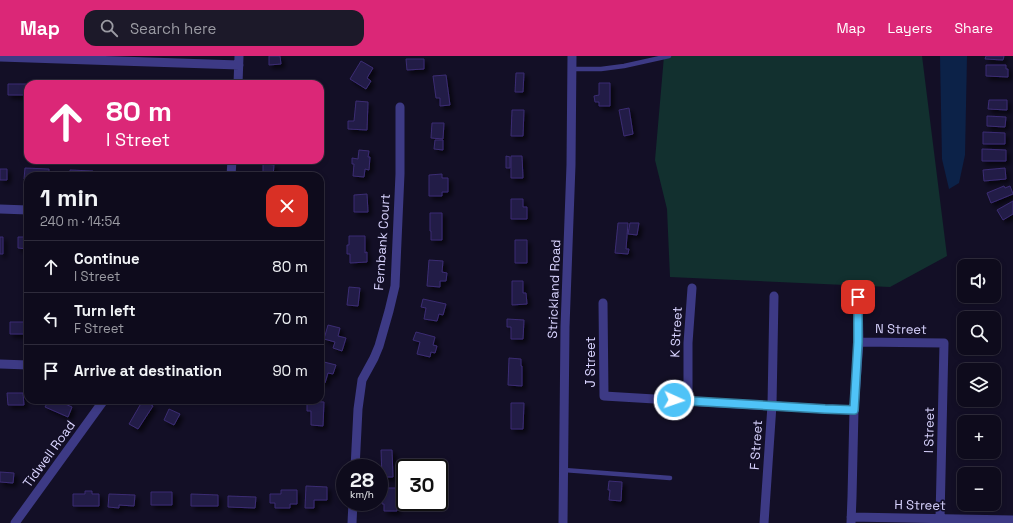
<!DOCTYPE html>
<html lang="en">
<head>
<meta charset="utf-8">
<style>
	body { margin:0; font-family:"Space Grotesk",sans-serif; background:#1c1929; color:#f1f3f6; height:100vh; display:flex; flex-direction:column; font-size:15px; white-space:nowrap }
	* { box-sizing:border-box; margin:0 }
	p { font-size:13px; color:#9b9ba3 }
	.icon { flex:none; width:22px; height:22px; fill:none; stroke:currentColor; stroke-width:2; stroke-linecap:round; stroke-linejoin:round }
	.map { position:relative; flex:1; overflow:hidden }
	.sheet { position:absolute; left:24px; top:116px; width:300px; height:232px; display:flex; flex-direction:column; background:#0e0b1c; border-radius:12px; box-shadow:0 2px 6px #0003,0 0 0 1px #2e2b3b }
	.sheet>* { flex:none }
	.guide { position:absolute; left:24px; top:24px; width:300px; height:84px; border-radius:12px; box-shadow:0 2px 6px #0003,0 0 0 1px #2e2b3b; background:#db2777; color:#fff; overflow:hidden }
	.fabs { position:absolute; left:957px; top:203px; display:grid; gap:8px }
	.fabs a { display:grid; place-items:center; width:44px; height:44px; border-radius:8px; background:#0e0b1c; box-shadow:0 2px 6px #0003,0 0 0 1px #2e2b3b; font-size:20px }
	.speed { position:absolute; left:336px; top:403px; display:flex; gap:8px; font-size:20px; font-weight:700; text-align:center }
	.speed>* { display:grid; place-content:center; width:52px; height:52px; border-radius:50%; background:#0e0b1c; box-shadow:0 2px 6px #0003,0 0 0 1px #2e2b3b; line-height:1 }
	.speed small { font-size:10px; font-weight:400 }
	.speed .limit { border:2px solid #111; border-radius:6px; background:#fff; color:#111 }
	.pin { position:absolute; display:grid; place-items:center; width:34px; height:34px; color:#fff; margin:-17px; border-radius:8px; box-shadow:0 2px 6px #0006 }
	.me { position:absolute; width:44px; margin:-22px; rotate:93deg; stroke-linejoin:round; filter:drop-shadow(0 0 3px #0008) }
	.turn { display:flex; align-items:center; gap:14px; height:84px; padding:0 16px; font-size:18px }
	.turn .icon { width:52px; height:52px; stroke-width:2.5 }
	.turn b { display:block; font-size:28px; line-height:34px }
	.round { display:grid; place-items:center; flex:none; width:42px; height:42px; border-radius:12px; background:#1c1929 }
	.summary { display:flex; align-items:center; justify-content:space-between; height:68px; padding:0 16px }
	h1 { font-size:24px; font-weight:600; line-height:30px }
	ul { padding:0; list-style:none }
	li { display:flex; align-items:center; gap:12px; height:52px; padding:0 16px; border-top:1px solid #2e2b3b }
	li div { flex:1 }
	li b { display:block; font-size:15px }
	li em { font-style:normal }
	header { display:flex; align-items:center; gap:24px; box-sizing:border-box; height:56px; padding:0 20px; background:#db2777; color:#fff }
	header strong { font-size:19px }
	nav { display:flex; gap:22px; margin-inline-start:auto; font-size:14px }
	.search { width:280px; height:36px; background:#1c1929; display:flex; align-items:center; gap:10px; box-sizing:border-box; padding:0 14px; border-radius:12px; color:#9b9ba3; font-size:15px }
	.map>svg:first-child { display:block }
	.green { fill:#12302f }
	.water { fill:#0c2248 }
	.building { fill:#241b47; stroke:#3b2d73; filter:url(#shadow) }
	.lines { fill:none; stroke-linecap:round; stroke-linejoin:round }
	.lane { stroke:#3d3a85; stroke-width:4.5 }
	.street { stroke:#3d3a85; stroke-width:9 }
	.route-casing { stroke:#337fa1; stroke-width:10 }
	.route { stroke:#4fc3f7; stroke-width:7 }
	.labels { text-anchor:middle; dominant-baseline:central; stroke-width:3.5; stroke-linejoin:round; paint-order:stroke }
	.street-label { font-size:13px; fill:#d9d4ff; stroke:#130f26 }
</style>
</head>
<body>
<header>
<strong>Map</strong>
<div class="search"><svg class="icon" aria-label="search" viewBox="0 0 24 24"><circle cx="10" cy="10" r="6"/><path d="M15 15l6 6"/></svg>Search here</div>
<nav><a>Map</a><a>Layers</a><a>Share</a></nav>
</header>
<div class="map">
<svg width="1013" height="467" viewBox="0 0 1013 467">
	<defs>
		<filter id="shadow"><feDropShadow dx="3.5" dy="3.5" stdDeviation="2" flood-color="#0009"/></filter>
	</defs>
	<rect width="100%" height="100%" fill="#130f26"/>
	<path class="green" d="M664,0H922L947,200L890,231L670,221L667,153L655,104Z"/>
	<path class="water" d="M940,0H967L965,99L959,127L949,133L942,103Z"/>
	<path class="building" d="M269,0H280L281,8L269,9Z
		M986,0H1004L1003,4L985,3Z
		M406,3H424V13L407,14Z
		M361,5L373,12L367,22L371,25L366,33L350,23Z
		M986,9H1006V13H1008V21L986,20Z
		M516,17H524L523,36H515Z
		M446,19L450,49L440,50V42H436L433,20Z
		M269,24L282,25V28H269Z
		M599,27H610V50H599V46H595L594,40L599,39Z
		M8,28H32H28V43H25V39H8Z
		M989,44H1007V54L988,53Z
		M356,45L368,46L367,74L348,73V65H354Z
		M629,52L633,78L624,80L619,54Z
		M512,54H524L523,80H511Z
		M987,60L1006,61L1005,71L987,70Z
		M432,67H444L443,83L431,82Z
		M983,76L1005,77V88H983Z
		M435,84H443V94L434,93Z
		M982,93L1006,94V105H982Z
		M359,94L369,95L368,101H370L369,114L365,113L364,121L353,120L354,108H352V102L358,103Z
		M506,100L510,101V112H506Z
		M511,100H522L523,122H511Z
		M263,108L274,109L273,120H263Z
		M25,112L49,113V120H28V123H24Z
		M1005,112L1006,123L984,125L983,114Z
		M0,113H7V124H0Z
		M70,114L93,115V120H70Z
		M106,116L129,117V120H106Z
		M180,117V120H163V118Z
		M442,118V122H448V136H442V140H429V119Z
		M1004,130L1005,132L1010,130L1013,138L991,147L987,137Z
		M367,138L368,156H354V139Z
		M511,143H523V151H527V163H511Z
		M1013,145V158L1003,164L997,154Z
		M430,157H442V184H431V175H430Z
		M618,167H628L626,193H629L628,198L615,197Z
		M630,167H639L637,179L628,178Z
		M349,180H365V197L367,196V206L350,207V198H347V189H349Z
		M0,181H3V198H0Z
		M18,181H28V193L18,192Z
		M515,184H527V207H515Z
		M429,204L443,205L442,216L447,217L446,225H440V231L427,230Z
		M512,225H523V237H526L527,248L512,249Z
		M349,231L360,232L358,250L347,249Z
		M423,243L446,248L443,259L439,258L437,265L424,263L426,252L421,251Z
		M507,263L524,264L523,283H511V271H507Z
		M10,266H28V278H10Z
		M328,269L340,272L338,280L346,282L342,295L333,292L335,286L324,283Z
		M416,276L435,281L433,289L437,290L435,297L431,296L430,301L417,298L420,286L413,284Z
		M509,302L521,303V310H522V330L508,329Z
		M320,305L336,309L333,318L328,317L325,327L320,325Z
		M7,337H23L24,349H8Z
		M49,344H56L72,351L68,361L45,351Z
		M143,344L153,350L138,373L129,368Z
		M307,345L324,346L323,370L311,369V355H307Z
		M511,347H524L523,373H511Z
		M169,353L180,358L174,369L164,364Z
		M381,394H392L393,421H382Z
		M0,416L14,417L13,427L0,426Z
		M609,425L622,426L621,445L609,444L610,434H608Z
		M306,430L327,431V444H314V452H305Z
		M382,432H397V455H384V448H382Z
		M281,434H297V448H290V452H275V447H270V438H281Z
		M85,435H92V438H99V450H73V438H85Z
		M151,436H172V449H151Z
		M109,438L135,439L134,450L119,449V452L108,451Z
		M191,438L218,439V450H191Z
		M228,440L256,441L255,452L228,451Z"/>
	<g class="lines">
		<path class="lane" d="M572,13H601L624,10L669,0
			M564,414L670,422"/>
		<path class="street" d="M0,1L239,9
			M238,28L239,0
			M231,120L232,104
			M0,153L28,154
			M603,247L604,340L825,353L854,354
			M859,286L944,287L940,462
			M0,308L28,309
			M688,344V287L692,232
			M355,412L358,353L362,324L374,302L379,290L389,255L395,230L400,118V51
			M851,461L1013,464
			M15,467L104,344
			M352,467L353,446
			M563,467L565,271L571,109L572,0
			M764,467L772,349L774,240
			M851,467L852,441L854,354L859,286L858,241"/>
	</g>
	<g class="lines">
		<defs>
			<path id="route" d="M674,344L825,353L854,354L858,286V241"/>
		</defs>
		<use href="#route" class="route-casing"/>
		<use href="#route" class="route"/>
	</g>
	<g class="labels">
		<g class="street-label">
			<text transform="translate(382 186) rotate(-86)">Fernbank Court</text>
			<text transform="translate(554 233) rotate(-88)">Strickland Road</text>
			<text transform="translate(901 273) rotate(1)">N Street</text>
			<text transform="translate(676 276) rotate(-87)">K Street</text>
			<text transform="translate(590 306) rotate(-90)">J Street</text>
			<text transform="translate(929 374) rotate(-89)">I Street</text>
			<text transform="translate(756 389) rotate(-86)">F Street</text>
			<text transform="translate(49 398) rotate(-54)">Tidwell Road</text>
			<text transform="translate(920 449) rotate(1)">H Street</text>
		</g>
	</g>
</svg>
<div class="fabs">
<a><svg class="icon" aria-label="sound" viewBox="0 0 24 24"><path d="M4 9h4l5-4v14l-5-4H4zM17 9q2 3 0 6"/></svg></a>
<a><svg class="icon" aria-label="search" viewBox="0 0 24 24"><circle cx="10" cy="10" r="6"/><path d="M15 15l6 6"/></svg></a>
<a><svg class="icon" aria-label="layers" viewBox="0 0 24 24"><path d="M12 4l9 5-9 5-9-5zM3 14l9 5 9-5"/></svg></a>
<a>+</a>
<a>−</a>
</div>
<div class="speed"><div>28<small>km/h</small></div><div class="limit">30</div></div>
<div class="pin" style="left:858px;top:241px;background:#d93025"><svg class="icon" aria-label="arrive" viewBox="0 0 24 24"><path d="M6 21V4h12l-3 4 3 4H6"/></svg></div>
<svg class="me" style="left:674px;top:344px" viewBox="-20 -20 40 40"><circle r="17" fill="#4fc3f7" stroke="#fff" stroke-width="3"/><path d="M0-11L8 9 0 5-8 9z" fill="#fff"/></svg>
<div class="guide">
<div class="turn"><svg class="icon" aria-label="ahead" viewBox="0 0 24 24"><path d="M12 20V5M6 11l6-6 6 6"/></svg><div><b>80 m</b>I Street</div></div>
</div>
<section class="sheet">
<div class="summary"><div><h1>1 min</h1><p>240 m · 14:54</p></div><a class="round" style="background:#d93025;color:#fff"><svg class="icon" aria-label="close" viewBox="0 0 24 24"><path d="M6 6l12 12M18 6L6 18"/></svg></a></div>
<ul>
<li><svg class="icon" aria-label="ahead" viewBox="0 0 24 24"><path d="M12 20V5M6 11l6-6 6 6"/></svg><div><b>Continue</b><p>I Street</p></div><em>80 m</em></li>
<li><svg class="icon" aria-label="left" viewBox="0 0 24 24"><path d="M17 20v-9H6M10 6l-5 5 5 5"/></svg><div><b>Turn left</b><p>F Street</p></div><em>70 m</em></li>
<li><svg class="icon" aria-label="arrive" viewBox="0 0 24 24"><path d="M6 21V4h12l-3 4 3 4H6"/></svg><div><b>Arrive at destination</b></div><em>90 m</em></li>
</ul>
</section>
</div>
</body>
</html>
